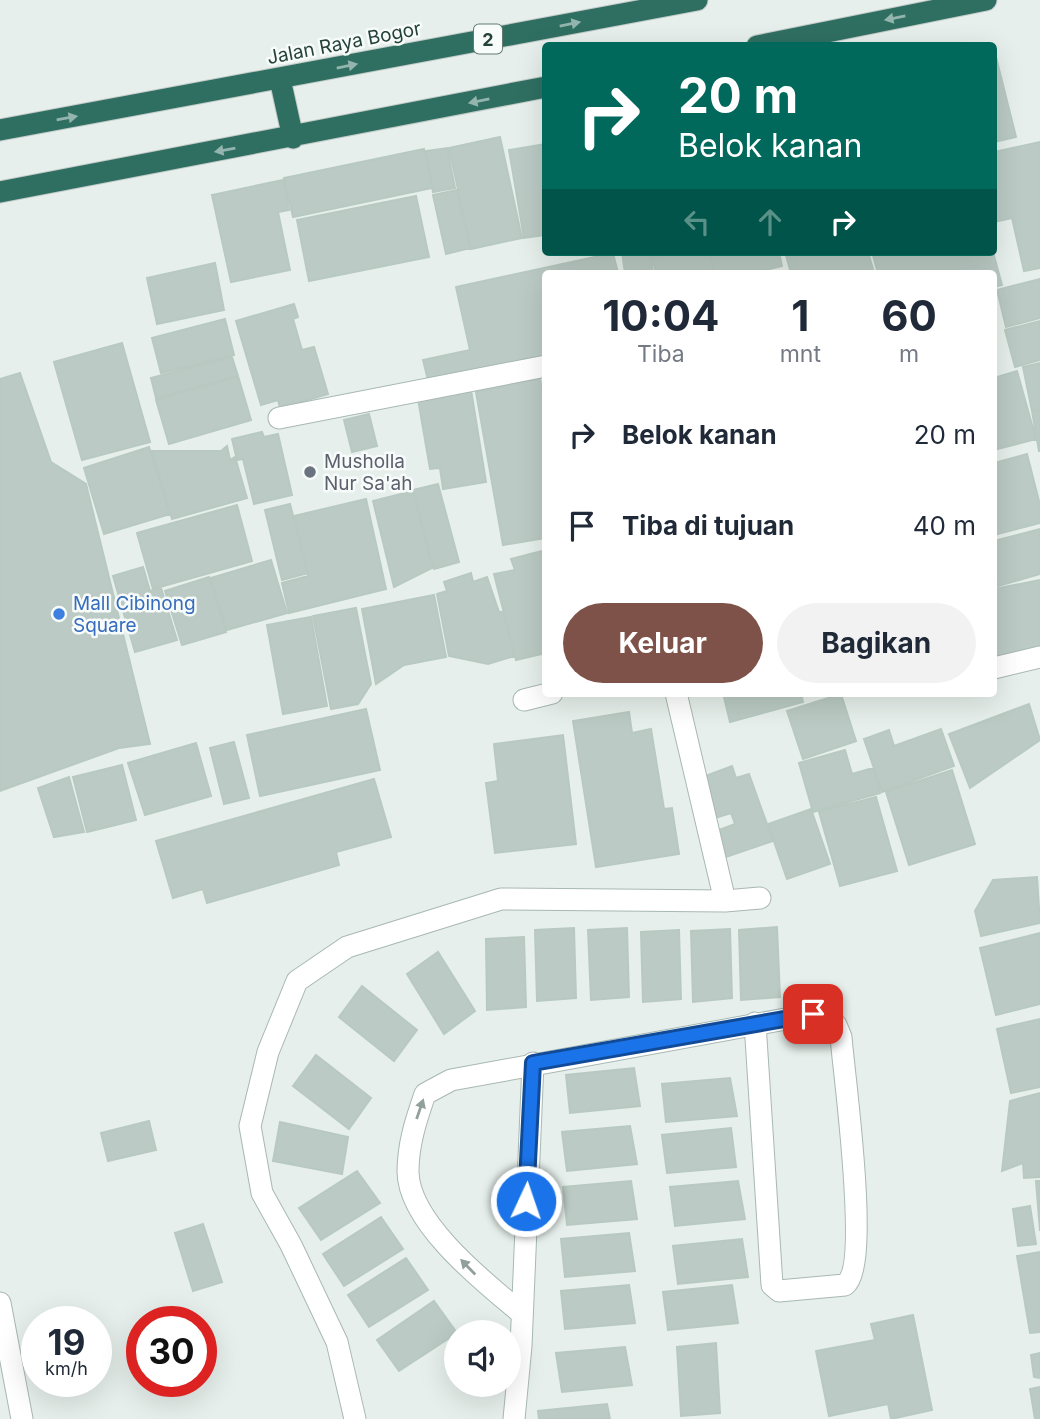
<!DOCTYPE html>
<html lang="id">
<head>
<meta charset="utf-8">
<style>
	body { margin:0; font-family:Inter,sans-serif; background:#f2f2f3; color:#1f2937; height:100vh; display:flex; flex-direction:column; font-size:26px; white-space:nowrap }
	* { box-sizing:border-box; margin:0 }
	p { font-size:23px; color:#747a83 }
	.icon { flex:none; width:38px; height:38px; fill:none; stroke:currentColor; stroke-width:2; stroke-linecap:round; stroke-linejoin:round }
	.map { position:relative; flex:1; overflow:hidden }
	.panel { position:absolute; left:542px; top:270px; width:455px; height:427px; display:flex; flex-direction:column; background:#fff; border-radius:7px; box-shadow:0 7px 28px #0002 }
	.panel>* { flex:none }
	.guide { position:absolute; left:542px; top:42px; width:455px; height:214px; border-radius:7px; box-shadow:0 7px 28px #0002; background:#00695c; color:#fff; overflow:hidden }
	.tools { position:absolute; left:444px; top:1320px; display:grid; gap:14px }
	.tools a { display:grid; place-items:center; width:77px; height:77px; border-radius:50%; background:#fff; box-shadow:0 7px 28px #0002; font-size:35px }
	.speed { position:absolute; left:21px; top:1306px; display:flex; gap:14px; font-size:35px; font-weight:700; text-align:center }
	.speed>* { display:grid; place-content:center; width:91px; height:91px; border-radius:50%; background:#fff; box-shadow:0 7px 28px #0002; line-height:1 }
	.speed small { font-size:18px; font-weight:400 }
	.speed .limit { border:10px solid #d22; background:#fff; color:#111 }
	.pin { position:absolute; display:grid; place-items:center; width:60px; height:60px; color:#fff; margin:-30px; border-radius:14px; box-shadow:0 4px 10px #0006 }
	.me { position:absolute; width:77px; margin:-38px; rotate:3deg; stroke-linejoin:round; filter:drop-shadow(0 0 5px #0008) }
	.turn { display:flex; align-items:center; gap:24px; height:147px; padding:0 21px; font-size:32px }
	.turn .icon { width:91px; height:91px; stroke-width:2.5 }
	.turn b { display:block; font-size:49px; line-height:60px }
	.lanes { display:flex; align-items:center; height:66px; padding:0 21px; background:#0003; justify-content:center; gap:35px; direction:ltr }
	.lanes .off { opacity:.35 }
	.eta { display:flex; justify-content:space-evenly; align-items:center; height:119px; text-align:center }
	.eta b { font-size:42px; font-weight:700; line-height:49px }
	.action { display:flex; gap:14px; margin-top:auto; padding:14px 21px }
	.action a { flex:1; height:80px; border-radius:42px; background:#7f5249; color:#fff; font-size:28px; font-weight:700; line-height:80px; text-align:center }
	.action a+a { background:#f2f2f3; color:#1f2937 }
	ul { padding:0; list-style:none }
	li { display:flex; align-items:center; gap:21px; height:91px; padding:0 21px }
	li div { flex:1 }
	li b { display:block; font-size:26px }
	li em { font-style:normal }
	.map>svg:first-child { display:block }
	.building { fill:#bbcac4; stroke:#b8c9c2; stroke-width:2 }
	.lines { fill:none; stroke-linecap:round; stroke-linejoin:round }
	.lane-casing { stroke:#a8b8b2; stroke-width:23 }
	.street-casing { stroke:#a8b8b2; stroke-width:23 }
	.highway-casing { stroke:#c2cac8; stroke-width:23 }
	.lane { stroke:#fff; stroke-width:21 }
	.street { stroke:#fff; stroke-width:21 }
	.highway { stroke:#2f6f62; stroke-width:21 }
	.oneway { fill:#93b5ae }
	.oneway2 { fill:#92a09c }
	.route-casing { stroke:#114b97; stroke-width:18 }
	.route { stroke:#1a73e8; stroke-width:12 }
	.worship-dot { fill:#6b7280; stroke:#f7fbf9; stroke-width:2.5 }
	.shop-dot { fill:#3f7fe0; stroke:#f7fbf9; stroke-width:2.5 }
	.labels { text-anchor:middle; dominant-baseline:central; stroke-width:5; stroke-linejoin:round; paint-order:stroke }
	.shield { fill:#f7fbf9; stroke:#637a73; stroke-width:2 }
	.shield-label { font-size:18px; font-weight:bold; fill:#24423a }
	.street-label { font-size:19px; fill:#24423a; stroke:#f7fbf9 }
	.worship-label { font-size:19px; fill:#5b616d; stroke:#f7fbf9; text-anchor:start }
	.shop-label { font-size:19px; fill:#366cbe; stroke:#f7fbf9; text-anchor:start }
</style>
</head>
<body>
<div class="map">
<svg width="1040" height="1419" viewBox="0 0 1040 1419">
	<rect width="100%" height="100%" fill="#e6efeb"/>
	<path class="building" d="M994,49L1016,137L994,142Z
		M500,137L522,238L471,249L449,148Z
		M1040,142V268L1024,271L1012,218L994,222V152Z
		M546,144V235L524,238L509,150Z
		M447,148L455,188L433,192L426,151Z
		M424,149L432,188L293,217L284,178Z
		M283,180L289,210L278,212L290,270L231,282L212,195Z
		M457,190L470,248L446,254L433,195Z
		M416,196L429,257L309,281L297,220Z
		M622,252H650L653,273H625Z
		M672,252H710L714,273H656L652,257Z
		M710,252H779L782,266L753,273H715Z
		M785,252H868L874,273H791Z
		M872,252H993L1002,285L994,287V273H878Z
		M613,253L618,273H546V355L428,380L423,360L470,350L456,287Z
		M215,263L224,310L157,324L147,278Z
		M1040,279V318L1006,327L997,290Z
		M294,304L298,317L293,319L302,350L314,347L328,394L280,408L278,400L261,405L236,321Z
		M225,319L234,355L161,373L152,338Z
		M1040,321V360L1015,367L1005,330Z
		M122,343L150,442L82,460L54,362Z
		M232,357L238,376L156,398L151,378Z
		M1040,363V409L1032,411L1023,367Z
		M1017,371L1036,439L994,450V378Z
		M20,373L51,462L86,484L150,744L119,748L0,791V379Z
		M238,376L251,420L169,444L156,400Z
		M540,379L546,408V538L503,545L476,392Z
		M471,390L486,482L443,489L440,468L430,469L418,399Z
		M1040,409V451H1039L1032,411Z
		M369,414L377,446L352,452L344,420Z
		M262,432L264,437L278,434L292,495L254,504L243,459L237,460L232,439Z
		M227,446L230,460L235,457L247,498L172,519L152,451H221Z
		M149,447L170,514L104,534L84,468Z
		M1027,454L1040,505V523L994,535V463Z
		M438,484L459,562L434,569L413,490Z
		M413,491L432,568L394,587L373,501Z
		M366,499L386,589L289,613L282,583L308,576L294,516Z
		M290,504L308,573L282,580L265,510Z
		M237,505L252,561L153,589L137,533Z
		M1040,529V574L998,586L994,574V541Z
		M542,551L546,568V653L516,660L494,574L515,570L511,559Z
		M271,560L287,613L227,630L211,578Z
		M143,567L150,591L161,588L177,640L135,652L113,576Z
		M471,573L473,582L487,577L499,612L503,611L514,656L488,664L449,656L437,594L447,591L444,582Z
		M209,577L226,632L182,645L165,591Z
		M1040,580V653L994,662V589Z
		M434,595L446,657L404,665L376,684L362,609Z
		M356,608L371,684L358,704L331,709L313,616Z
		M311,617L327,706L283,714L267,625Z
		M723,693H801L803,702L730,722Z
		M841,694L856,741L803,759L787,711Z
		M1029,704L1040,740L970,788L949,734Z
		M366,709L380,770L260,796L247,735Z
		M629,712L632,733L651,729L664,809L672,808L679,854L596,867L573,721Z
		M941,729L954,766L882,792L864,739L889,730L894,746Z
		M563,735L576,844L495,853L486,783L498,781L494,744Z
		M234,742L249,798L224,804L210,748Z
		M196,743L211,796L145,815L128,763Z
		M845,750L852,774L873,768L880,793L813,812L799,763Z
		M122,765L136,820L87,832L73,777Z
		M732,766L736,778L749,774L773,841L720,859L711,833L735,824L731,813L715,818L700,778Z
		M952,770L975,844L909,865L886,792Z
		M69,777L84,832L54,837L38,788Z
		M374,779L391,837L336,852L339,865L207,903L203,889L173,898L156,841Z
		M876,797L897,871L840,886L819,812Z
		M811,809L830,864L787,879L768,824Z
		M1037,877L1040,923L981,936L975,911L993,880Z
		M777,927L780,997L741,1000L739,930Z
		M574,928L576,998L537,1001L535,930Z
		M627,928L629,997L591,1000L588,930Z
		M730,929L732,998L693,1002L691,931Z
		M679,930L681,999L643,1002L641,932Z
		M1040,933V1004L996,1015L980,948Z
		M524,937L526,1007L487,1010L486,939Z
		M438,952L475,1011L444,1034L407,974Z
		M362,986L417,1030L394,1061L339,1017Z
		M1040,1019V1087L1011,1093L997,1029Z
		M316,1055L371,1098L349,1129L293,1086Z
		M634,1068L640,1106L570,1113L566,1075Z
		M730,1078L737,1116L666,1122L662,1084Z
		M1040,1093V1177L1024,1178L1023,1163L1002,1171L1010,1101Z
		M149,1121L156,1150L108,1161L101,1133Z
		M280,1122L348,1137L342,1174L273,1161Z
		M630,1126L637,1164L567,1171L562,1132Z
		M731,1128L736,1167L667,1173L662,1135Z
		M357,1171L380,1203L321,1240L299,1208Z
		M631,1181L637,1219L567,1225L563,1187Z
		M738,1181L745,1219L675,1226L670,1187Z
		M1036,1181H1040V1231Z
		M1030,1206L1036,1244L1018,1246L1013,1209Z
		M381,1217L403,1249L344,1286L323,1254Z
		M203,1224L222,1282L193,1291L175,1233Z
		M629,1233L635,1271L565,1277L561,1239Z
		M742,1239L748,1277L678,1284L673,1246Z
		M1040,1252V1332L1030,1333L1017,1256Z
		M406,1258L428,1290L369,1327L348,1295Z
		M629,1285L635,1323L565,1329L561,1291Z
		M732,1285L738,1323L668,1330L663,1292Z
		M434,1301L457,1333L399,1371L377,1340Z
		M913,1315L932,1410L891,1419L888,1404L829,1416L816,1351L875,1340L871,1324Z
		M716,1343L720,1413L681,1416L677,1347Z
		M625,1347L632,1385L562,1392L556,1353Z
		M1040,1353V1378L1034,1377L1031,1355Z
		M1040,1387V1419H1035L1030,1389Z
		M607,1404L610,1419H539L538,1411Z"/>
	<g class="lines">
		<defs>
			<path id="lane" d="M0,1303L22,1419"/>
			<path id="street" d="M279,418L546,366
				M994,668L1040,657
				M676,693L725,901
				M524,700L552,693
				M520,1312C484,1282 409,1223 408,1172C408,1144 416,1120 425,1094L451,1080L813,1014L826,1016L836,1025L841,1037C844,1076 871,1265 845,1285L779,1291L772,1285L755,1023
				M355,1419L337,1342L291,1245L262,1193L250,1126L268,1052L297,981L347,947L501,899L725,901L760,898
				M514,1419L521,1346L533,1063"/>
			<path id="highway" d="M757,46L986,0
				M280,79L293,138
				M0,130L697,0
				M0,192L546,87"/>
		</defs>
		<use href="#lane" class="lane-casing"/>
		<use href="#street" class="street-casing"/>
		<use href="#highway" class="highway-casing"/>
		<use href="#lane" class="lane"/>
		<use href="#street" class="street"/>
		<use href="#highway" class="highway"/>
	</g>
	<defs><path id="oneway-solid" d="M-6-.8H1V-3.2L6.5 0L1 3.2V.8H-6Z" transform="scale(1.75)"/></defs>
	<g class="oneway">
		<use href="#oneway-solid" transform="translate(895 18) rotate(169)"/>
		<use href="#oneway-solid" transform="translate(570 24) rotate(-11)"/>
		<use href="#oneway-solid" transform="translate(347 66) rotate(-11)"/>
		<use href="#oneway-solid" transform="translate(479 101) rotate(169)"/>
		<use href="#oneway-solid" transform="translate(67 118) rotate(-10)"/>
		<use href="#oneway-solid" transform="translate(225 150) rotate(170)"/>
	</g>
	<g class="oneway2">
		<use href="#oneway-solid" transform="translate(420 1109) rotate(-71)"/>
		<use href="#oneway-solid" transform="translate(468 1267) rotate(-134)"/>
	</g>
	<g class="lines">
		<defs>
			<path id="route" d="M526,1201L533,1063L813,1014"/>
		</defs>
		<use href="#route" class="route-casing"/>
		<use href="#route" class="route"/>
	</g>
	<circle class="worship-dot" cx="310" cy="472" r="7"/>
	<circle class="shop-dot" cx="59" cy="614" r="7"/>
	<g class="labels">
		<rect class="shield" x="474" y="24.5" width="28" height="29" rx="5"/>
		<g class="shield-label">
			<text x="488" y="39">2</text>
		</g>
		<g class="street-label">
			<text transform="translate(344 43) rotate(-11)">Jalan Raya Bogor</text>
		</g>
		<g class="worship-label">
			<text x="324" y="461">Musholla<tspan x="324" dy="22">Nur Sa'ah</tspan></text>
		</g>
		<g class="shop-label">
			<text x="73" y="603">Mall Cibinong<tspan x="73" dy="22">Square</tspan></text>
		</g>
	</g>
</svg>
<div class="tools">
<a><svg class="icon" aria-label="sound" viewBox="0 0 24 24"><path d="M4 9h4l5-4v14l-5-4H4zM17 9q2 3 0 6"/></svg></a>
</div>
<div class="speed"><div>19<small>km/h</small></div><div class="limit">30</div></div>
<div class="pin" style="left:813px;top:1014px;background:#d93025"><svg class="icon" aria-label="arrive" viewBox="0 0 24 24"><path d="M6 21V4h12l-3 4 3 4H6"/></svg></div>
<svg class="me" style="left:526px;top:1201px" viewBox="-20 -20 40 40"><circle r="17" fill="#1a73e8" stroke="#fff" stroke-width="3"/><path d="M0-11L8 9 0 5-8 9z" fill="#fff"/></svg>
<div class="guide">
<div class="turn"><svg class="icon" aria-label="right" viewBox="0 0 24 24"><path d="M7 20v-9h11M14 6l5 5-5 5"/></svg><div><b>20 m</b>Belok kanan</div></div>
<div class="lanes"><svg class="icon off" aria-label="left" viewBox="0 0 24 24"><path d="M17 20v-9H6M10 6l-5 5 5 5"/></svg><svg class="icon off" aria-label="ahead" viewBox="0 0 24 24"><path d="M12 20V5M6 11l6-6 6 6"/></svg><svg class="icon" aria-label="right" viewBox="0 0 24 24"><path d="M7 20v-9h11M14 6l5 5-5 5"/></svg></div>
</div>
<section class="panel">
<div class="eta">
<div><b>10:04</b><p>Tiba</p></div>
<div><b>1</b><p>mnt</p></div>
<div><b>60</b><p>m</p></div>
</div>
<ul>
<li><svg class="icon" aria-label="right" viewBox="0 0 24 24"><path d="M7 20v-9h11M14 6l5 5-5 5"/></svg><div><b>Belok kanan</b></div><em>20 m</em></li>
<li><svg class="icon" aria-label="arrive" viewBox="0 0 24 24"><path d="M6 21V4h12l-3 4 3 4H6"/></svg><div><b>Tiba di tujuan</b></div><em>40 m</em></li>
</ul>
<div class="action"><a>Keluar</a><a>Bagikan</a></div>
</section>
</div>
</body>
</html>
